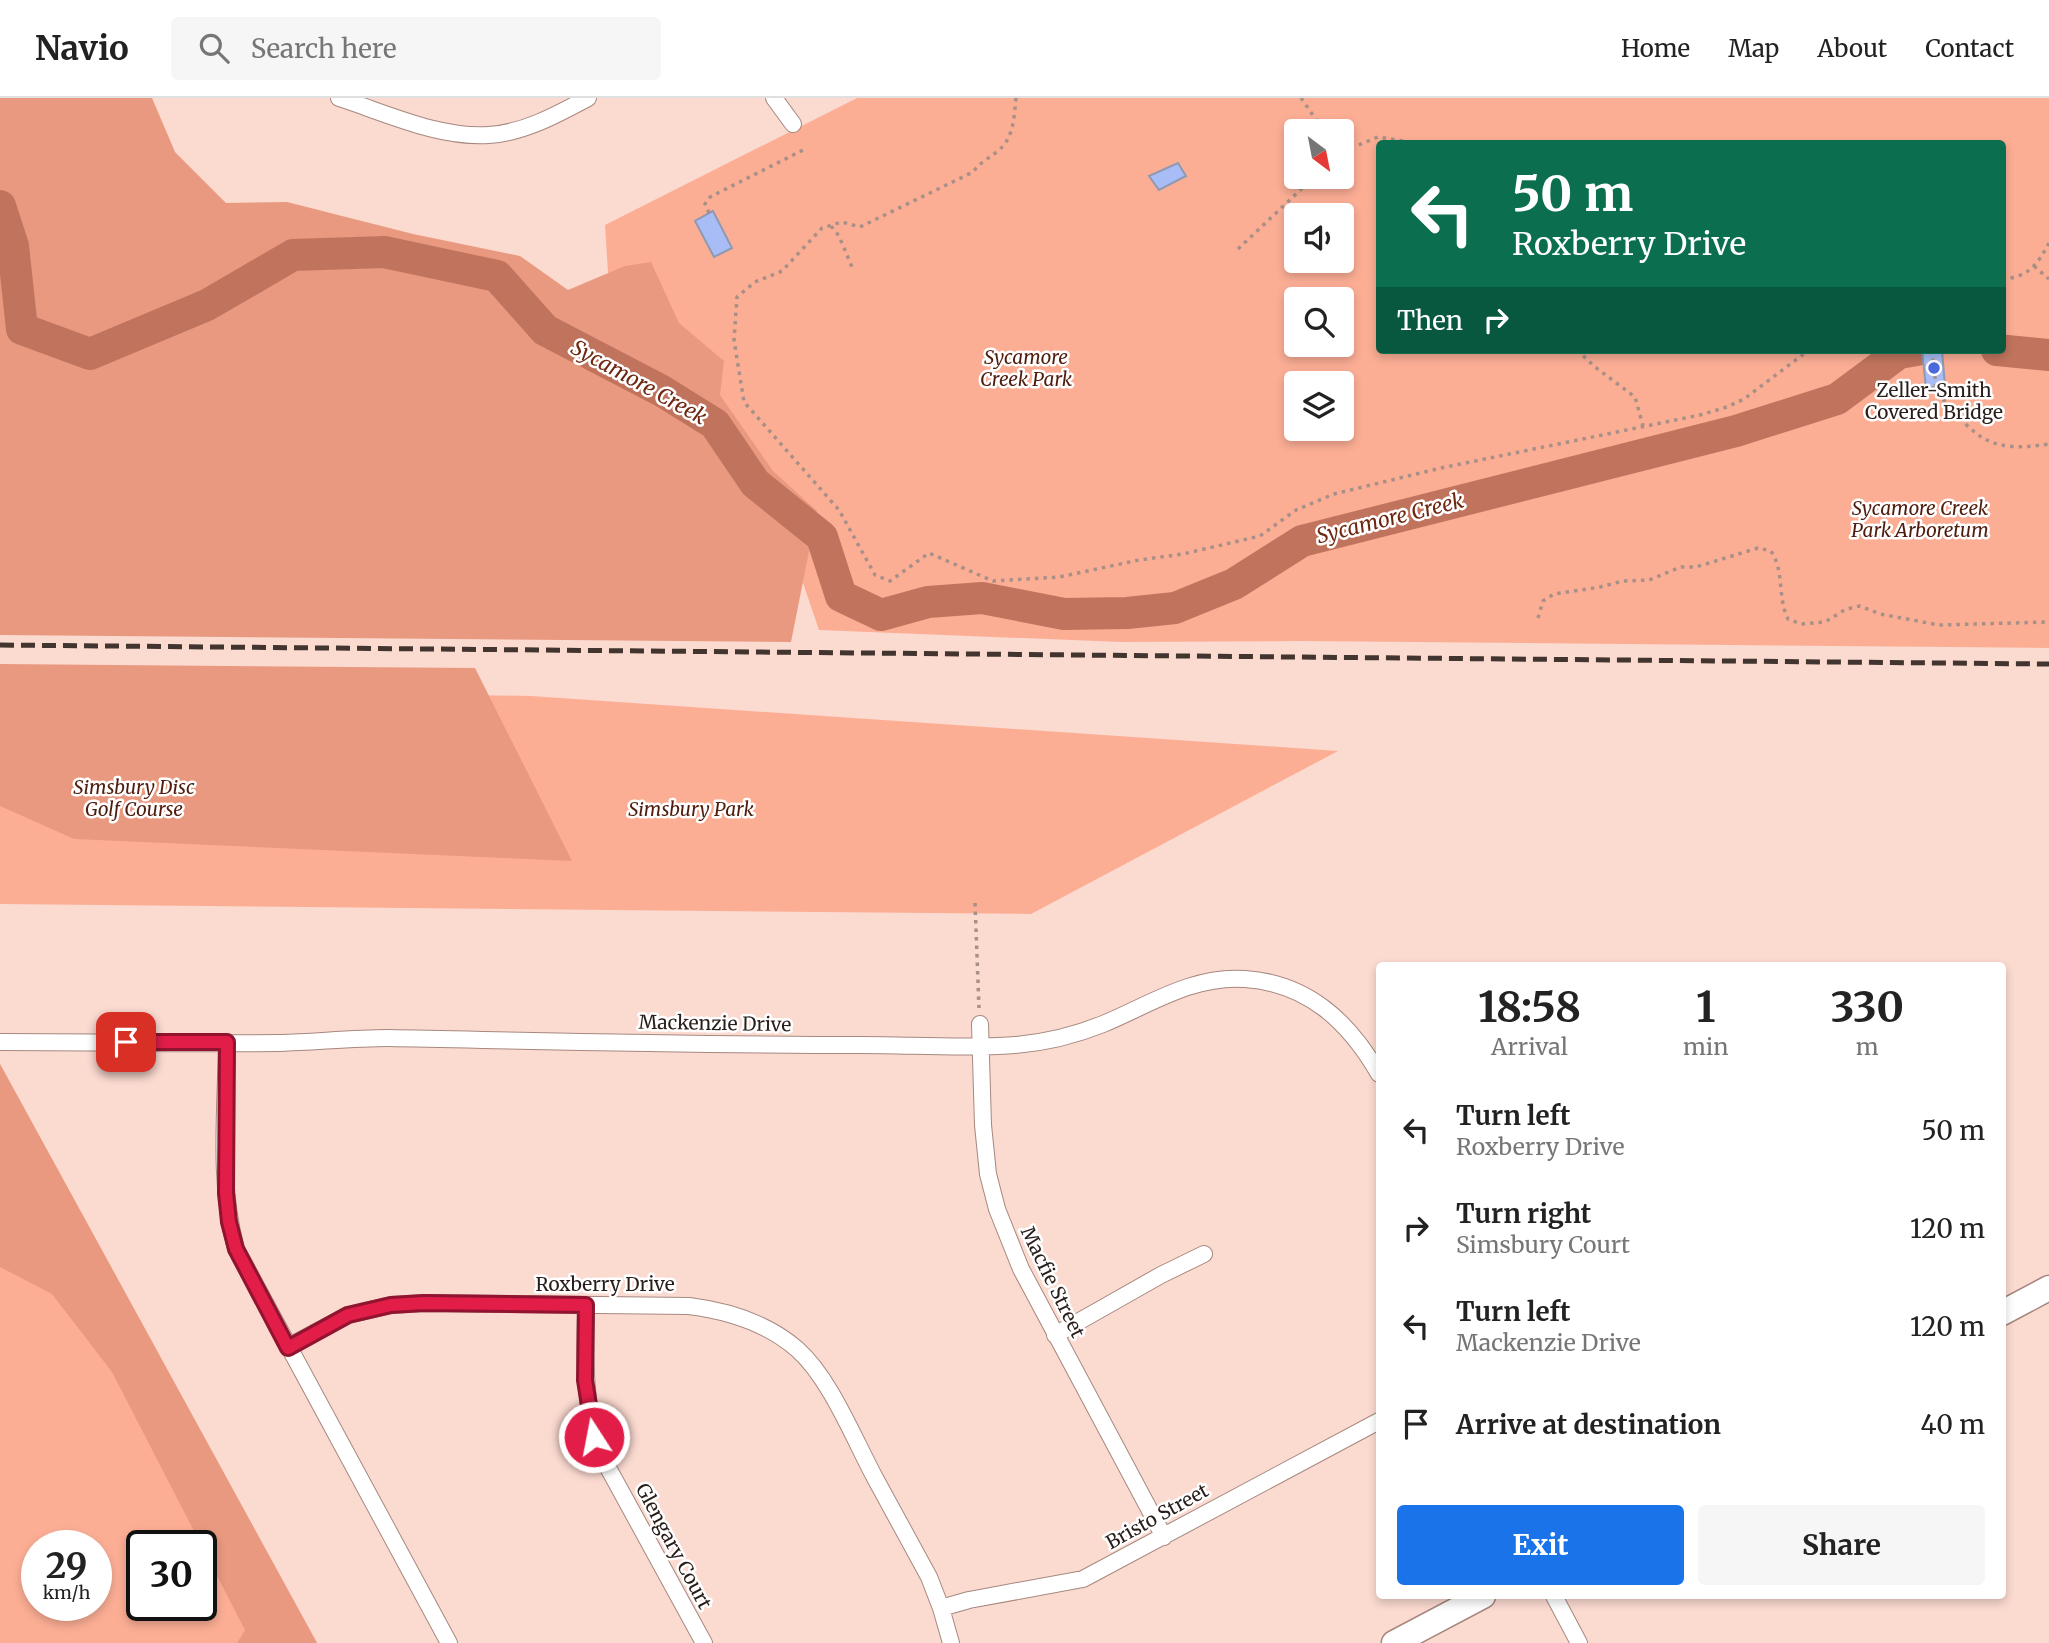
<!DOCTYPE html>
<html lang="en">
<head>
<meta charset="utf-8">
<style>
	body { margin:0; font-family:Merriweather,serif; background:#f6f6f6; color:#222; height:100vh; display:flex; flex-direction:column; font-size:26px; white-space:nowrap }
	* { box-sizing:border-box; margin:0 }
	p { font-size:23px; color:#767676 }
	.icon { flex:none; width:38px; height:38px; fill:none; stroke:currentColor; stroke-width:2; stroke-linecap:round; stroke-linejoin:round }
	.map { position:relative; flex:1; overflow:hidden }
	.drawer { position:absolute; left:1376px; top:864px; width:630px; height:637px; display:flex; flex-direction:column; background:#fff; border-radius:7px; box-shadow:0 4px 10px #0003 }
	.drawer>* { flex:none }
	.top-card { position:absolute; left:1376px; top:42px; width:630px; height:214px; border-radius:7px; box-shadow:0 4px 10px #0003; background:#0b6e4f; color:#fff; overflow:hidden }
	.needle { width:46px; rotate:148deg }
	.buttons { position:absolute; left:1284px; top:21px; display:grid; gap:14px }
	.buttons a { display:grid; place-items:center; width:70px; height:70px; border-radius:7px; background:#fff; box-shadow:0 4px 10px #0003; font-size:35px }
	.speed { position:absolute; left:21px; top:1432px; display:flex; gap:14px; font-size:35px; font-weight:700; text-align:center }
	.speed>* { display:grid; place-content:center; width:91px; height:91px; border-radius:50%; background:#fff; box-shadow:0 4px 10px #0003; line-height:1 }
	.speed small { font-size:18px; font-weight:400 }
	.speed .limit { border:4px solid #111; border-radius:10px; background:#fff; color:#111 }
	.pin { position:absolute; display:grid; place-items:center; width:60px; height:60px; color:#fff; margin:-30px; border-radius:14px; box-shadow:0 4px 10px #0006 }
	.me { position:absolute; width:77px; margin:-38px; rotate:349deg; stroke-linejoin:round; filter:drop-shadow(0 0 5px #0008) }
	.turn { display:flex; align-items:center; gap:24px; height:147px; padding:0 21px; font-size:32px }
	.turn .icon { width:91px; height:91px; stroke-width:2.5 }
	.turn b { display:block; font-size:49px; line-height:60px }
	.then { display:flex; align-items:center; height:66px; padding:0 21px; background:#0003; gap:14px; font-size:26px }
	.eta { display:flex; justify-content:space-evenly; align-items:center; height:119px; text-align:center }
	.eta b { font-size:42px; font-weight:700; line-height:49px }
	.action { display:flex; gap:14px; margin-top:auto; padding:14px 21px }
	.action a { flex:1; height:80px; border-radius:7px; background:#1a73e8; color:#fff; font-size:28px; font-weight:700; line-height:80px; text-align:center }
	.action a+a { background:#f6f6f6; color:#222 }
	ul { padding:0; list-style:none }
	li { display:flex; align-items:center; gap:21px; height:98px; padding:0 21px }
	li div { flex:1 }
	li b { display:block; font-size:26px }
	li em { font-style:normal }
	header { display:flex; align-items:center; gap:42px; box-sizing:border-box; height:98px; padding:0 35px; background:#fff; border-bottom:2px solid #e0e0e0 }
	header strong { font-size:33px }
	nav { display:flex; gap:38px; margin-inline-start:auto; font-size:24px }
	.search { width:490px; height:63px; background:#f6f6f6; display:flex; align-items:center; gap:18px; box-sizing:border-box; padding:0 24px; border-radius:7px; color:#767676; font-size:26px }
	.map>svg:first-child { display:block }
	.green { fill:#fcae95; fill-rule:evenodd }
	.forest { fill:#e99980 }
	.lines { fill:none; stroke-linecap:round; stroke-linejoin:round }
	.river { stroke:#c1745d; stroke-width:32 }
	.building { fill:#a8bdf5; stroke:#8f99b2; stroke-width:2 }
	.minor-casing { stroke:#a6887f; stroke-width:18 }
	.primary-casing { stroke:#a6887f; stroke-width:27 }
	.path { stroke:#a89088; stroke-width:3.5; stroke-dasharray:3.5 5; stroke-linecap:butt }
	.minor { stroke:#fff; stroke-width:16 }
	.primary { stroke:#fff; stroke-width:24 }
	.rail { stroke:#42342f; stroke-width:5; stroke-dasharray:14 7; stroke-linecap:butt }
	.route-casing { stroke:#92132f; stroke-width:18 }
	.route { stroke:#e11d48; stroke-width:12 }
	.poi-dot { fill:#4a69dc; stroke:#fff; stroke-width:2.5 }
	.labels { text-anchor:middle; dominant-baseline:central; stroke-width:5; stroke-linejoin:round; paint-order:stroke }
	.park-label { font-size:19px; font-style:italic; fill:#4f1d0d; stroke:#fff }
	.poi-label { font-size:19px; fill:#281d19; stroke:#fff }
	.street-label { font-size:19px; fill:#281d19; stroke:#fff }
	.water-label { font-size:21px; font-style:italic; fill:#6e2710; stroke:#fff }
</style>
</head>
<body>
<header>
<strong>Navio</strong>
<div class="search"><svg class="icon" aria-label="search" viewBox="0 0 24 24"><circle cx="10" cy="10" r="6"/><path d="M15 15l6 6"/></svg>Search here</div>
<nav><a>Home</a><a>Map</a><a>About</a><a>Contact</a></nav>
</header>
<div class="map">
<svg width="2049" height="1545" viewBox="0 0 2049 1545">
	<rect width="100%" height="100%" fill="#fbdad0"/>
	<path class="green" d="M857,0H2049V550L1301,543L1122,544L819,532L787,438L616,301L605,127ZM1297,33H1342V79H1297ZM1379,46H2002V252H1379ZM1297,117H1342V163H1297ZM1297,201H1342V247H1297ZM1297,285H1342V331H1297Z
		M0,589L531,598L1338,653L1031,816L0,806Z
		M0,966L317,1545H0ZM37,1447H96V1507H37ZM142,1447H201V1507H142Z"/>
	<path class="forest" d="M0,0H152L175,54L226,105L287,104L413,136L520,158L568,192L625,168L651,164L679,225L724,263L720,297L773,373L817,413L791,544L0,537Z
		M0,566L475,570L572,763L74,741L0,708Z
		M0,966L317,1545H237L245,1532L112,1274L52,1196L0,1169Z"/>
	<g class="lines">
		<path class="river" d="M0,108L13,148L22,231L90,256L207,207L293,157L384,154L497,178L545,232L662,293L715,326L755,385L822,439L841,498L881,517L928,504L982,500L1064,516L1127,515L1175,510L1234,486L1302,443L1736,333L1837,301L1899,255L1917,252
			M1997,252L2049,257"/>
	</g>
	<path class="building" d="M1178,65L1186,78L1159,92L1149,78Z
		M713,113L732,150L714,159L695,123Z
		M1922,252H1942L1945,288L1926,290Z"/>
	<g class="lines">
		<defs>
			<path id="minor" d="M339,0C386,15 438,40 489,37C524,35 558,16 588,0
				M774,0L793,26
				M980,926L983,1027L988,1076L997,1111L1021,1171L1164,1439
				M0,944C93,944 187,946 280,945C316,944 352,940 388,940C546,943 704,947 862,947C907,947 953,950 998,948C1033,947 1071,939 1103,926C1149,907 1193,877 1245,881C1308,885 1349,924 1379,976
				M227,944C226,1012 218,1085 236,1151L449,1545
				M586,1207C585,1257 583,1306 600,1355L704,1545
				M1055,1237L1161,1177L1204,1156
				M288,1249L348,1217L391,1207L424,1205L689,1208C729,1213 767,1225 797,1251C830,1280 854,1341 875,1380C893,1413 911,1446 929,1479L941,1510L951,1545
				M1554,1498L1579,1545
				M941,1510L969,1502L1083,1481L1379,1323"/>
			<path id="primary" d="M2002,1215L2049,1190
				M1394,1545L1483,1498"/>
		</defs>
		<use href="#minor" class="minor-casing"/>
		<use href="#primary" class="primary-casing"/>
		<path class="path" d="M1016,0C1014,19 1014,39 999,52C990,60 980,64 973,74L860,129L842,124L822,130L782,173L755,184L737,199L734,242L744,304L839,412L875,477L890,483L929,455L993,483L1059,479L1139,462L1183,456L1260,438L1296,412L1334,396L1441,370L1700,317L1727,309L1744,301L1809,252
			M1301,0L1324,33
			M1342,49L1356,48L1378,39L1422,46
			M709,115L705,106L710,99L805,51
			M831,128L839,138L852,169
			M1238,151L1314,79
			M2034,168L2049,181
			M2002,181C2029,179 2037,167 2049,145
			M1577,252L1595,269L1635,299L1643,328
			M1932,252L1936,289L1940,298C1978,342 1990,355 2049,346
			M1538,520L1543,503L1554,496L1600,489L1623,483L1649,482L1681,469H1696L1758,450L1771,453C1785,474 1777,499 1788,521L1801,526L1825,524L1846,511L1860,508L1880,516L1939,527L2049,524
			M975,805L979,910"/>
		<use href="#minor" class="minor"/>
		<use href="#primary" class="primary"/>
		<path class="rail" d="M0,547L2049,566"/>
	</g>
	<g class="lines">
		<defs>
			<path id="route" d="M126,944H227L226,1095L229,1124L236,1151L288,1250L348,1217L391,1207L424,1205L586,1207L585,1282L594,1339"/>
		</defs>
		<use href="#route" class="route-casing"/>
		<use href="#route" class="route"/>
	</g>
	<circle class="poi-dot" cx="1934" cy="270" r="7"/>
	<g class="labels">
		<g class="park-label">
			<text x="1026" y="259">Sycamore<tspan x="1026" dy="22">Creek Park</tspan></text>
			<text x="1920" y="410">Sycamore Creek<tspan x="1920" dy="22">Park Arboretum</tspan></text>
			<text x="134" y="689">Simsbury Disc<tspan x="134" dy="22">Golf Course</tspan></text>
			<text x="691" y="711">Simsbury Park</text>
		</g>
		<g class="poi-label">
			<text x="1934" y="292">Zeller-Smith<tspan x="1934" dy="22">Covered Bridge</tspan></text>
		</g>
		<g class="street-label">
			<text transform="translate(715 925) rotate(1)">Mackenzie Drive</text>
			<text transform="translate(1053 1184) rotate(64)">Macfie Street</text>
			<text x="605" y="1186">Roxberry Drive</text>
			<text transform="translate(1157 1418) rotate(-29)">Bristo Street</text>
			<text transform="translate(674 1448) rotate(62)">Glengary Court</text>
		</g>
		<g class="water-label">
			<text transform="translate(639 284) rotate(29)">Sycamore Creek</text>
			<text transform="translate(1390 420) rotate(-14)">Sycamore Creek</text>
		</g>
	</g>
</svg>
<div class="buttons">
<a><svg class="needle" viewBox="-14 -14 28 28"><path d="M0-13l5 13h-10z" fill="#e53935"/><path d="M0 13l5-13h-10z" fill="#767676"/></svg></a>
<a><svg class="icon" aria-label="sound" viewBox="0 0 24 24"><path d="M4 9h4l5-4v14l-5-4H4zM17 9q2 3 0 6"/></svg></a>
<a><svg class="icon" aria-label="search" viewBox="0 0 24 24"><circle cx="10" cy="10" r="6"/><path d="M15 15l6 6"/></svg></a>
<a><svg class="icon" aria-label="layers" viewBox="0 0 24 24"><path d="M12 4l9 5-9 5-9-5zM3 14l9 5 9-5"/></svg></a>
</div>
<div class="speed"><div>29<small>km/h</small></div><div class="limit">30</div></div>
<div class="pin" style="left:126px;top:944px;background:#d93025"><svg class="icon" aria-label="arrive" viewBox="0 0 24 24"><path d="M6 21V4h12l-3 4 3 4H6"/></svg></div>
<svg class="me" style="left:594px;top:1339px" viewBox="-20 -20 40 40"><circle r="17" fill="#e11d48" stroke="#fff" stroke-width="3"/><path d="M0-11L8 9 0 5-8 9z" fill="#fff"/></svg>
<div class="top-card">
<div class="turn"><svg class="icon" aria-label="left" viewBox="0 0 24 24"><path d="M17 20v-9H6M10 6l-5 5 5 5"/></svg><div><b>50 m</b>Roxberry Drive</div></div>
<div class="then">Then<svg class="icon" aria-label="right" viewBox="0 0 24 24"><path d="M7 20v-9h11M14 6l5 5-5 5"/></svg></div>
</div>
<section class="drawer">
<div class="eta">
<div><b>18:58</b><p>Arrival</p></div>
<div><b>1</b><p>min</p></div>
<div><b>330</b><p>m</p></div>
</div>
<ul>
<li><svg class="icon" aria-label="left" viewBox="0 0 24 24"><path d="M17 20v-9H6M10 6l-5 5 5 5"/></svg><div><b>Turn left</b><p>Roxberry Drive</p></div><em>50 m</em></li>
<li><svg class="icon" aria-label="right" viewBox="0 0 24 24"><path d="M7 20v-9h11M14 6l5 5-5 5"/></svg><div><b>Turn right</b><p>Simsbury Court</p></div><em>120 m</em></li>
<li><svg class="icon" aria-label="left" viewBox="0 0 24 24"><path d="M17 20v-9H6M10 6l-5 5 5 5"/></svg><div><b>Turn left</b><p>Mackenzie Drive</p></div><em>120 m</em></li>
<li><svg class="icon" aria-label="arrive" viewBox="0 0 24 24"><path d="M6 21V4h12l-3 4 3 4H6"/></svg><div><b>Arrive at destination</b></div><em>40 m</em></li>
</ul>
<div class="action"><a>Exit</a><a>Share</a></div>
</section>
</div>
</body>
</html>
